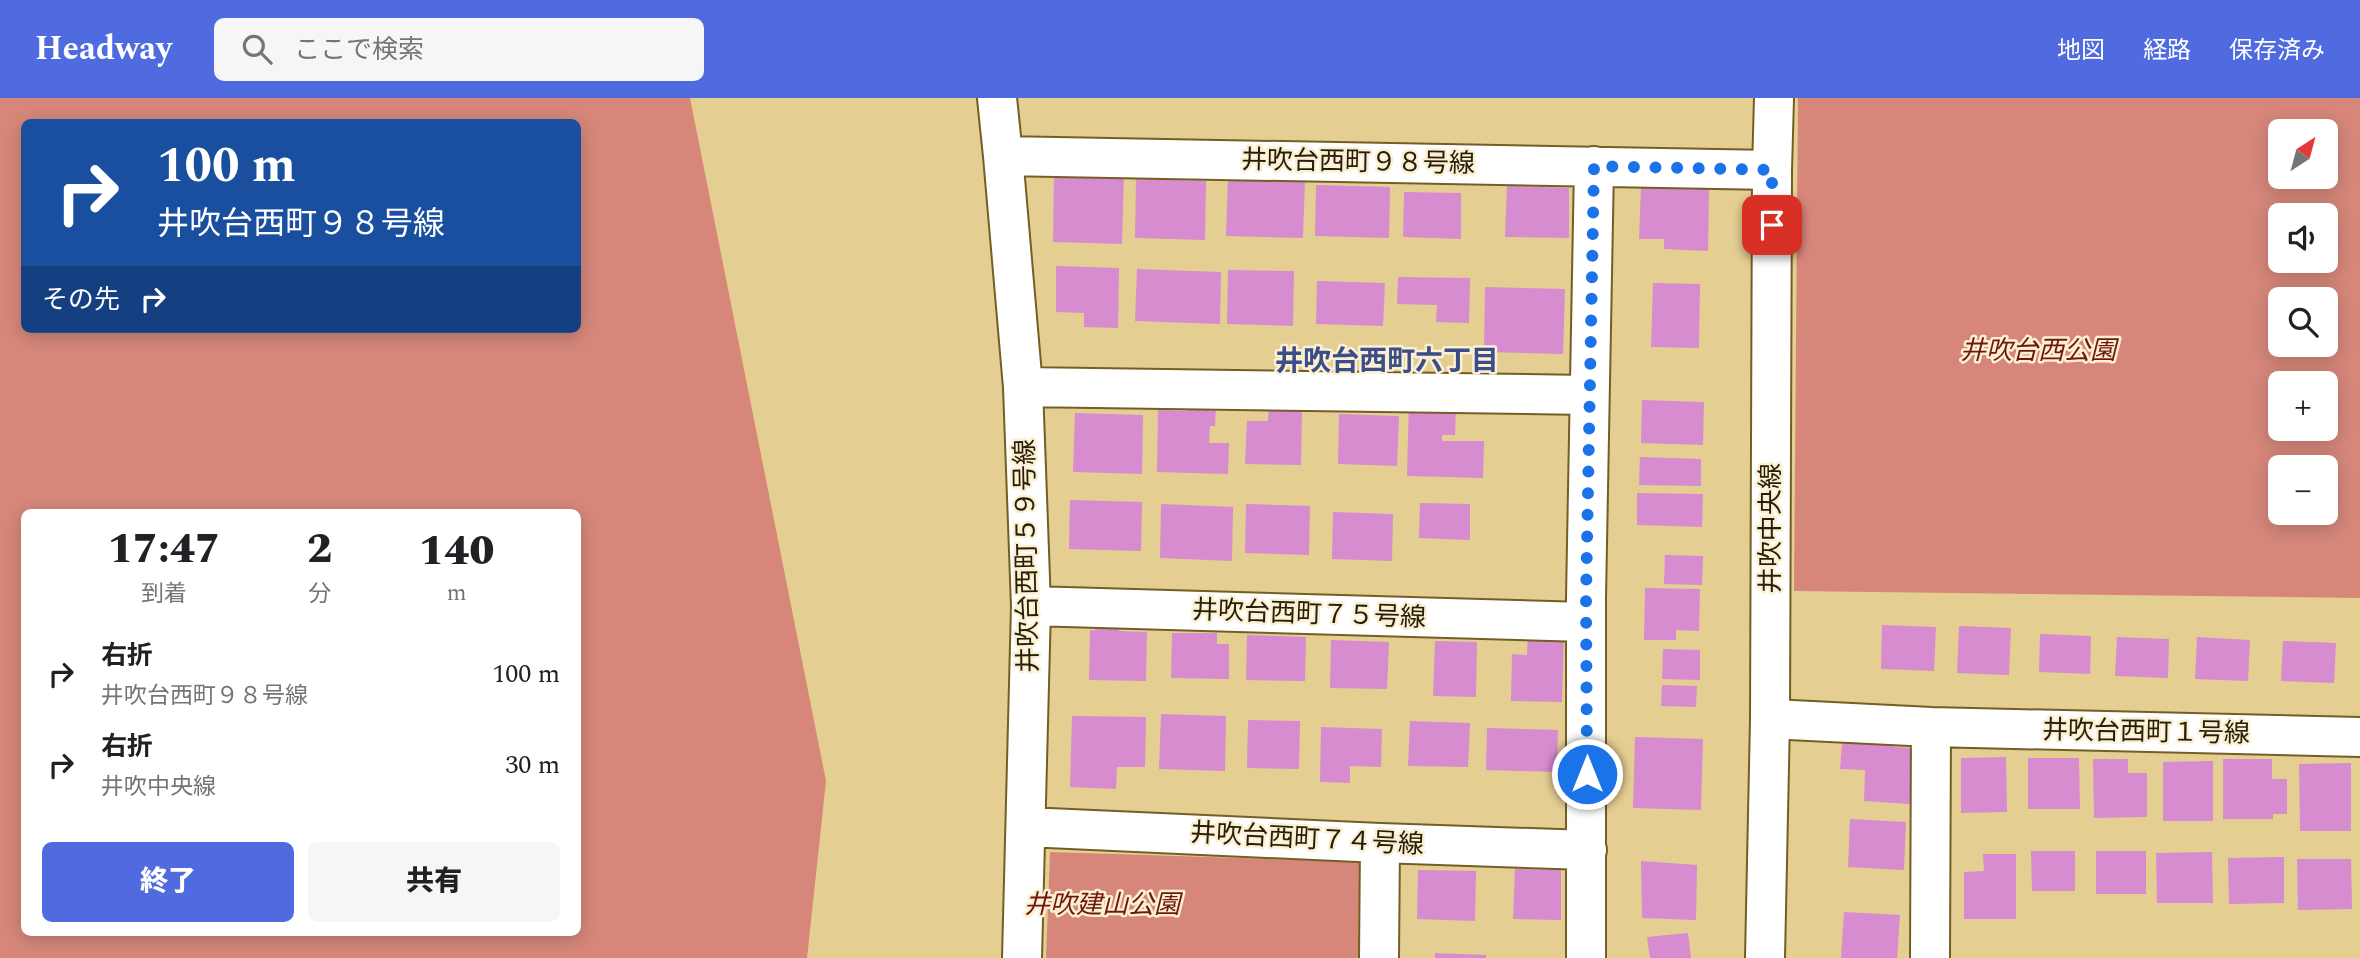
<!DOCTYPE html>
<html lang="ja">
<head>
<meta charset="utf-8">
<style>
	body { margin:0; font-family:Spectral,"Noto Sans JP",serif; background:#f6f6f6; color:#202124; height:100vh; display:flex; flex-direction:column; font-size:26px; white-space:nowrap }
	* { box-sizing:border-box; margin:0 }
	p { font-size:23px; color:#757577 }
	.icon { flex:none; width:38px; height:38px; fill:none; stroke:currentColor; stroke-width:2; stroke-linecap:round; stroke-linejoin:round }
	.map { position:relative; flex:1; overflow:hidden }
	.sheet { position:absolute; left:21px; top:411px; width:560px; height:427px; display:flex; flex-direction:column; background:#fff; border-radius:10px; box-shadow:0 4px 18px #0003 }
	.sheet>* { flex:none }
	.top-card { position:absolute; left:21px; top:21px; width:560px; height:214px; border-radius:10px; box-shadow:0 4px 18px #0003; background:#1a4fa0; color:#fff; overflow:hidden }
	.needle { width:46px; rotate:36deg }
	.fabs { position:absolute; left:2268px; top:21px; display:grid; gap:14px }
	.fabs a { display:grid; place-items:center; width:70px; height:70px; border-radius:10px; background:#fff; box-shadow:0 4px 18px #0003; font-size:35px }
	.pin { position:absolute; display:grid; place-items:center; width:60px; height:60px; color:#fff; margin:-30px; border-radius:14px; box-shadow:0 4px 10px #0006 }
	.me { position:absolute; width:77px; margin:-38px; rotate:0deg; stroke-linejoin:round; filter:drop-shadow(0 0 5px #0008) }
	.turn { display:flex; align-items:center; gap:24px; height:147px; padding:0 21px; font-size:32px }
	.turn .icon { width:91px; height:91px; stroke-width:2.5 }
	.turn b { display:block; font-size:49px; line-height:60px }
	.then { display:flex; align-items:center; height:66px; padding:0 21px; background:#0003; gap:14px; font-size:26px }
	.eta { display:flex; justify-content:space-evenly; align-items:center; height:119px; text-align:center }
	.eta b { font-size:42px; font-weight:800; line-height:49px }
	.action { display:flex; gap:14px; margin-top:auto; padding:14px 21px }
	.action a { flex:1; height:80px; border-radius:10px; background:#4f6bdf; color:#fff; font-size:28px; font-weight:800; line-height:80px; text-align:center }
	.action a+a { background:#f6f6f6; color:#202124 }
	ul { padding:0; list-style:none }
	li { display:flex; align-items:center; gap:21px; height:91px; padding:0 21px }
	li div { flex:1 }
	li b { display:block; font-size:26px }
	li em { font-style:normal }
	header { display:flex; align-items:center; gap:42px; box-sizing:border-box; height:98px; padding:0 35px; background:#4f6bdf; color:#fff }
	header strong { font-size:33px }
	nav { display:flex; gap:38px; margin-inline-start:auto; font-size:24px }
	.search { width:490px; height:63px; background:#f6f6f6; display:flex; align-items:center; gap:18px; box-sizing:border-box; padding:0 24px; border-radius:10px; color:#757577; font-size:26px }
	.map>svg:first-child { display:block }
	.green { fill:#d6877a; fill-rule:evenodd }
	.building { fill:#d68ccf }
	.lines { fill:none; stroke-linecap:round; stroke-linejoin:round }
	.street-casing { stroke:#735e24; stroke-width:42 }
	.secondary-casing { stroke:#735e24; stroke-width:42 }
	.street { stroke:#fff; stroke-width:38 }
	.secondary { stroke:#fff; stroke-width:38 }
	.route { stroke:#1a73e8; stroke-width:12; stroke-dasharray:0 21.6 }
	.labels { text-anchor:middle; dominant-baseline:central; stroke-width:5; stroke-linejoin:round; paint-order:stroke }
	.street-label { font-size:26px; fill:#261e06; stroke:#fbf0d3 }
	.park-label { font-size:26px; font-style:italic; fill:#6f160d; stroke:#fbf0d3 }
	.neighbourhood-label { font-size:28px; font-weight:bold; fill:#3c4d88; stroke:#fbf0d3 }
</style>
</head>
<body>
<header>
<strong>Headway</strong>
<div class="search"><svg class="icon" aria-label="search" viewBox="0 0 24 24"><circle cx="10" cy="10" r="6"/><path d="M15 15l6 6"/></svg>ここで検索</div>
<nav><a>地図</a><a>経路</a><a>保存済み</a></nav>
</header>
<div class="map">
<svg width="2360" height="860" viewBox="0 0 2360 860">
	<rect width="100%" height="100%" fill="#e4ce92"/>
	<path class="green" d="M0,0H690L826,683L807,860H0ZM24,24H578V231H24ZM24,415H578V835H24Z
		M1798,0H2360V500L1794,493ZM2280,33H2326V79H2280ZM2280,117H2326V163H2280ZM2280,201H2326V247H2280ZM2280,285H2326V331H2280ZM2280,369H2326V415H2280Z
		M1050,754L1364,764L1360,860H1046Z"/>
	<path class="building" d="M1054,75L1124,77L1122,146L1053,144Z
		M1228,78L1305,81L1303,140L1226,138Z
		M1136,81L1206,83L1205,142L1135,140Z
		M1316,87L1390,89L1389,140L1315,138Z
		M1507,88L1569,90V140L1505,139Z
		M1641,89L1709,90L1708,153L1664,151V141H1639Z
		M1404,94L1461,95V141L1403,139Z
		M1056,168L1119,170L1118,230L1084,229V215L1056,214Z
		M1137,171L1221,174L1220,226L1135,223Z
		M1228,172L1294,173L1293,228L1227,226Z
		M1398,179L1470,180L1469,225L1436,224L1437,207L1397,206Z
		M1317,183L1385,185L1383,228L1316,226Z
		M1653,185L1700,186L1699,250L1651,249Z
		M1485,189L1565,191L1563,256L1484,254Z
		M1409,302L1456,311L1455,337H1442V343H1484L1483,380L1407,378Z
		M1642,302L1704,304L1703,347L1641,345Z
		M1187,308L1216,309L1215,328H1210L1209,345H1229L1228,376L1157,374L1158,312L1187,313Z
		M1269,308L1302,309L1301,367L1245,366L1247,323H1268Z
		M1075,315L1143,317L1142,376L1073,374Z
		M1339,316L1399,318L1397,368L1338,366Z
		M1640,359L1701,361V388L1639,387Z
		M1637,395L1703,396L1702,429L1637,427Z
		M1070,402L1142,404L1141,453L1069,451Z
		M1420,405L1470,406V442L1419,440Z
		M1161,406L1233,409L1232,463L1160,460Z
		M1246,406L1310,408L1309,457L1245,455Z
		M1333,414L1393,416L1392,463L1332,461Z
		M1665,457L1703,458L1702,487L1664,486Z
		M1645,490L1700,491L1699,533L1676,532V542H1644Z
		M1095,524H1120L1119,533L1147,534L1146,583L1089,582L1090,532L1095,533Z
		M1882,527L1936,529L1934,573L1881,571Z
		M1959,528L2011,530L2009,577L1957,575Z
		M1172,535H1217V546H1229V581L1171,580Z
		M1528,535L1564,536L1562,604L1511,603L1512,556L1527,557Z
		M2040,536L2091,538L2090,576L2039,574Z
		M1247,537L1306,539L1305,583L1246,582Z
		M2117,539L2169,541L2168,580L2115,578Z
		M2197,539L2250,542L2248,583L2195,581Z
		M1331,542L1389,544L1387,591L1330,590Z
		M1435,543L1477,544L1476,599L1433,598Z
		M2283,543L2336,545L2334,585L2281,583Z
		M1663,551L1700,552V582L1662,581Z
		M1662,587L1697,588L1696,609L1661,608Z
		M1161,616L1226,618L1225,673L1159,671Z
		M1072,618L1146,619L1145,669H1117L1116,691L1070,689Z
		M1248,622L1300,623L1299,671L1247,670Z
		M1410,623L1470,625L1468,669L1408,668Z
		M1321,629L1382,631L1381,669L1350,668V685L1320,684Z
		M1487,630L1558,632L1557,674L1486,672Z
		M1843,634L1894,637V649L1913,650L1910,706L1864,703L1865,672L1840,671Z
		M1635,639L1703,641L1701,712L1633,710Z
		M2006,659L2007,714L1961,715V660Z
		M2028,660H2079L2080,711H2028Z
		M2093,661H2128V675H2147V719L2094,720Z
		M2223,661H2272V681H2287V716H2273V721H2223Z
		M2213,663V723H2163V664Z
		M2351,665V733H2300L2299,666Z
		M1850,721L1906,724L1904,772L1848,769Z
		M2031,753H2075V793H2032Z
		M2096,753H2146V796H2096Z
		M2212,754L2213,805H2157L2156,755Z
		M1983,756H2016V821H1964V774L1984,773Z
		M2284,759V805L2229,806L2228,760Z
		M2297,761H2351L2352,811L2298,812Z
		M1641,763L1697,767L1696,822L1642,820Z
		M1515,771L1561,772V822L1513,821Z
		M1418,772L1476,773L1475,823L1417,821Z
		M1844,814L1900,817L1897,860H1841Z
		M1688,835L1691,860H1650L1647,839Z
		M1435,855L1486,857V860H1435Z"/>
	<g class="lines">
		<defs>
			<path id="street" d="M997,0L1003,58L1772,72
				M1003,58L1023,289L1031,508L1022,860
				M1023,289L1589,297
				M1031,508L1586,524
				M1770,621L1931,629L2360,639
				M1026,729L1380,745L1587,752
				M1379,860L1380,745
				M1586,860V500L1594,68
				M1930,860L1931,629"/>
			<path id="secondary" d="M1765,860L1770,621L1772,72L1774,0"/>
		</defs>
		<use href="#street" class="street-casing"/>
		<use href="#secondary" class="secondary-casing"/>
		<use href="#street" class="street"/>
		<use href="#secondary" class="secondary"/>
	</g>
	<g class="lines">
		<path class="route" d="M1587,676L1586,500L1594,68L1772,72V127"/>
	</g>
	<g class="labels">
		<g class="street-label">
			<text transform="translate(1358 64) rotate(1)">井吹台西町９８号線</text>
			<text transform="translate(1771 430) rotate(-90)">井吹中央線</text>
			<text transform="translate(1027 458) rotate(-91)">井吹台西町５９号線</text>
			<text transform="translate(1309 516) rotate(2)">井吹台西町７５号線</text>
			<text transform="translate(2146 634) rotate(1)">井吹台西町１号線</text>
			<text transform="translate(1307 741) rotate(3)">井吹台西町７４号線</text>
		</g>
		<g class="park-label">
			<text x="2038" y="253">井吹台西公園</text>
			<text x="1102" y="807">井吹建山公園</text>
		</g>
		<g class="neighbourhood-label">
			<text x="1387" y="263">井吹台西町六丁目</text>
		</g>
	</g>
</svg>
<div class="fabs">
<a><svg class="needle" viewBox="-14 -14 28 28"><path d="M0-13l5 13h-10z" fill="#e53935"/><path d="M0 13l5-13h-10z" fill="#757577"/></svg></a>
<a><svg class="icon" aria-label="sound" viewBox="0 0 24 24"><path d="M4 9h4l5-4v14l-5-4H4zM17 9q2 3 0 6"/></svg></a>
<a><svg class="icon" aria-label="search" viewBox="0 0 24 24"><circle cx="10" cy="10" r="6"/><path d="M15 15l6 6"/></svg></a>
<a>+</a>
<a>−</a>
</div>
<div class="pin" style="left:1772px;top:127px;background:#d93025"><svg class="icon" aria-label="arrive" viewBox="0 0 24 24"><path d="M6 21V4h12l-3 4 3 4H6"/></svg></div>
<svg class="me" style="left:1587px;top:676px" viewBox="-20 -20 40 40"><circle r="17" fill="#1a73e8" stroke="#fff" stroke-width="3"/><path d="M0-11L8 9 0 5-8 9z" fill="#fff"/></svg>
<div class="top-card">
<div class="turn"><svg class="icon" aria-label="right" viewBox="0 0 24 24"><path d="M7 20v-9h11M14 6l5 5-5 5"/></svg><div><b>100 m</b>井吹台西町９８号線</div></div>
<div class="then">その先<svg class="icon" aria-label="right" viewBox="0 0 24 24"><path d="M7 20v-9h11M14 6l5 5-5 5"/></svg></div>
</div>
<section class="sheet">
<div class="eta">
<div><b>17:47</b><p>到着</p></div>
<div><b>2</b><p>分</p></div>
<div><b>140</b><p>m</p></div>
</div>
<ul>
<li><svg class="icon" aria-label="right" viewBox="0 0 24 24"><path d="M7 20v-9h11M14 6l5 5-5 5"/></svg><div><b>右折</b><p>井吹台西町９８号線</p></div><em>100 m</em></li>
<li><svg class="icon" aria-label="right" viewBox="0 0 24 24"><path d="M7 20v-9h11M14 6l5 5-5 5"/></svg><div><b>右折</b><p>井吹中央線</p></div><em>30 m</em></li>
</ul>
<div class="action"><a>終了</a><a>共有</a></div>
</section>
</div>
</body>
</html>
